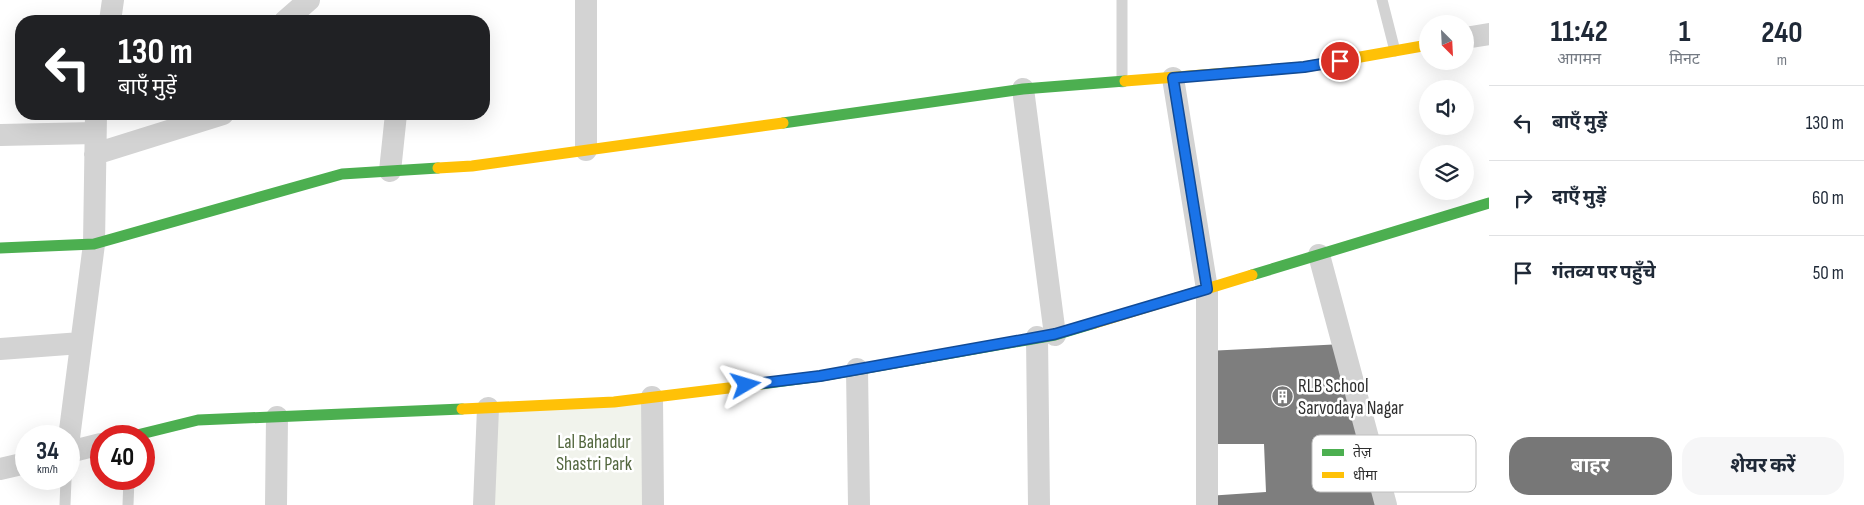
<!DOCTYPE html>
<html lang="hi">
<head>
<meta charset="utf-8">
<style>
	body { margin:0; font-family:"Sofia Sans Condensed","Noto Sans Devanagari",sans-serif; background:#f6f6f7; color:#1f2937; height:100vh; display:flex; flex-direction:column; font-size:19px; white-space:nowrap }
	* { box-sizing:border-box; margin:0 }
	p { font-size:16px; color:#747a83 }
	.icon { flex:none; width:28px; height:28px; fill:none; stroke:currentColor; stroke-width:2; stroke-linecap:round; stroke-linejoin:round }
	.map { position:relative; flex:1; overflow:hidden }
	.details { display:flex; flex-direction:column; background:#fff; width:375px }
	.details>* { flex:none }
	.banner { position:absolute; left:15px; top:15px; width:475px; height:105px; border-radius:20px; box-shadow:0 5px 20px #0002; background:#202124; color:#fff; overflow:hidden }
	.needle { width:32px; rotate:156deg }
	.tools { position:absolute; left:1419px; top:15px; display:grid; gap:10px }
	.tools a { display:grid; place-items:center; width:55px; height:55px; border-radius:50%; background:#fff; box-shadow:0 5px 20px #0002; font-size:25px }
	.speed { position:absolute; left:15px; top:425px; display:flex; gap:10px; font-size:25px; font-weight:700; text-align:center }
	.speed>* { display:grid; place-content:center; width:65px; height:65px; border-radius:50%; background:#fff; box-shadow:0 5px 20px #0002; line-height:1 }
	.speed small { font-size:12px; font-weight:400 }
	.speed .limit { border:8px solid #d22; background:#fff; color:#111 }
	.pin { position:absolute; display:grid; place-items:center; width:42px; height:42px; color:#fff; margin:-21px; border:2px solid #fff; border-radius:50%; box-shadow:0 1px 5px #0007 }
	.me { position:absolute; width:55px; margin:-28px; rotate:83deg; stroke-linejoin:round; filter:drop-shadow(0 0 4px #0008) }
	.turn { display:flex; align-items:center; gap:18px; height:105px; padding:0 20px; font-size:22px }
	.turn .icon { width:65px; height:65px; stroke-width:2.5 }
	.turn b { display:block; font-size:35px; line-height:42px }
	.eta { display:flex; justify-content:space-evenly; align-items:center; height:85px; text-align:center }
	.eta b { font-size:30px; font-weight:700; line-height:35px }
	.primary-button { display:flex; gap:10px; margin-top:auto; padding:10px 20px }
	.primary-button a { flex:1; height:58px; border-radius:20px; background:#777; color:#fff; font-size:20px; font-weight:700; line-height:58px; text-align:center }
	.primary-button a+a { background:#f6f6f7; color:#1f2937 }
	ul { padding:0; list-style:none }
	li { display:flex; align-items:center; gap:15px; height:75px; padding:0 20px; border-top:1px solid #e0e1e3 }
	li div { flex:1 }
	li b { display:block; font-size:19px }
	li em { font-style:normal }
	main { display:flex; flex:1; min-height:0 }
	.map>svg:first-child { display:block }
	.green { fill:#f1f3ec }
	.building { fill:#7e7e7e }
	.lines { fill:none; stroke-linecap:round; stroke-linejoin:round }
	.lane { stroke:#d3d3d3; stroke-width:11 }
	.street { stroke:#d3d3d3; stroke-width:22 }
	.fast { stroke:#4caf50; stroke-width:11 }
	.slow { stroke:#ffc107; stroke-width:11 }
	.route-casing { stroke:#114b97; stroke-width:12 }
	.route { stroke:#1a73e8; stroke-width:9 }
	.labels { text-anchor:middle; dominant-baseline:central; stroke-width:5; stroke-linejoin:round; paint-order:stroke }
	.poi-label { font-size:19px; fill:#2e2e2e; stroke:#fff; text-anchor:start }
	.park-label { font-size:19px; fill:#53673e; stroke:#fff }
	.key { fill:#fff; stroke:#c0c0c0; stroke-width:1 }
	.key-label { font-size:14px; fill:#2e2e2e }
</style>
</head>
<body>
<main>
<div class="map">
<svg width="1489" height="505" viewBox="0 0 1489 505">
	<rect width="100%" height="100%" fill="#fff"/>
	<path class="green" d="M652,397L653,505H484L488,408Z"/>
	<path class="building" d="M1343,344L1386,505H1207V496L1266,492L1264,444H1207V351Z"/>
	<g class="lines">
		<path class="lane" d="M1122,0V82
			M1382,0L1395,51
			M65,505L66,479
			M128,505L129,479"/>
		<path class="street" d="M110,21L113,0
			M285,21L309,0
			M1465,38L1489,34
			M1173,78L1207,289V505
			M1023,89L1055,335
			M0,135L95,133
			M586,150V0
			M95,154L223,114
			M390,171L396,114
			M1319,255L1386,505
			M1037,337L1039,505
			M0,349L81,343
			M857,369L859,505
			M652,397L653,505
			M69,438L94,244L96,114
			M69,452L101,444
			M0,469L26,463
			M276,505L277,417
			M484,505L488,408"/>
		<path class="fast" d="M783,123L1023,89L1125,81
			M0,248L94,244L342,174L438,168
			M1252,275L1489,203
			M761,384L821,376L1055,335L1095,323
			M133,436L198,420L462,409"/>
		<path class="slow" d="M1125,81L1304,67L1428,45
			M438,168L472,166L783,123
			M1095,323L1252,275
			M462,409L614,402L761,384"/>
	</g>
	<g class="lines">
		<defs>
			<path id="route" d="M746,385L820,376L1055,334L1207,289L1173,78L1304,67L1340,61"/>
		</defs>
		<use href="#route" class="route-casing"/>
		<use href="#route" class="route"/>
	</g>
	<defs>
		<symbol id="building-disc" viewBox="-11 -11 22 22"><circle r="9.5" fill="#777" stroke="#fff"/><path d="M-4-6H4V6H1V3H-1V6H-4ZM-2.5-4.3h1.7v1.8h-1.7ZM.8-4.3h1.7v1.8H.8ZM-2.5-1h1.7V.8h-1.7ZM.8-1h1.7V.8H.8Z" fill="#fff"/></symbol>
	</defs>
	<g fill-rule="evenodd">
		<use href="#building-disc" x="1270" y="384" width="25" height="25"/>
	</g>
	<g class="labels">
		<g class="poi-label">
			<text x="1298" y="386">RLB School<tspan x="1298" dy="22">Sarvodaya Nagar</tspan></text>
		</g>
		<g class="park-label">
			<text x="594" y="442">Lal Bahadur<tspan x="594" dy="22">Shastri Park</tspan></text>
		</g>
	</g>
	<rect x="1312" y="435" width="164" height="57" rx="8" class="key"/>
	<rect x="1322" y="449" width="22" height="7" fill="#4caf50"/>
	<rect x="1322" y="472" width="22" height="6" fill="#ffc107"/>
	<g class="key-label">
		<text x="1353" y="457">तेज़</text>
		<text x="1353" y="480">धीमा</text>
	</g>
</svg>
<div class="tools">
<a><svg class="needle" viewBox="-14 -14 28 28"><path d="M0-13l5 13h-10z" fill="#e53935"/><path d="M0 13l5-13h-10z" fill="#747a83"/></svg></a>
<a><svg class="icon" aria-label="sound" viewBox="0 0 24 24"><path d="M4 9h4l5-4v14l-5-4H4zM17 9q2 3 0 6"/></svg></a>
<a><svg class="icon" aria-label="layers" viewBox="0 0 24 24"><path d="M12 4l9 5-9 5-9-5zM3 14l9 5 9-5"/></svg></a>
</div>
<div class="speed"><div>34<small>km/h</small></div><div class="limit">40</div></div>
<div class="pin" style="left:1340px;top:61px;background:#d93025"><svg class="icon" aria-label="arrive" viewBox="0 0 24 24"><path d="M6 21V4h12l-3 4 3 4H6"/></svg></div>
<svg class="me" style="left:746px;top:385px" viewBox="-20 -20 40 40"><path d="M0-17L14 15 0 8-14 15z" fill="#1a73e8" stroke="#fff" stroke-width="4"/></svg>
<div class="banner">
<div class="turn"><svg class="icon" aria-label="left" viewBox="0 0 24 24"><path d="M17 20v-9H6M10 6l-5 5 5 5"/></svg><div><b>130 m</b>बाएँ मुड़ें</div></div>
</div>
</div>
<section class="details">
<div class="eta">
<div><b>11:42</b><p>आगमन</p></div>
<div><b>1</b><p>मिनट</p></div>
<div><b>240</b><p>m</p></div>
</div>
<ul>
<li><svg class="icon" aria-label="left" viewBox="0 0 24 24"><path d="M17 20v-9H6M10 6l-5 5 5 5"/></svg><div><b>बाएँ मुड़ें</b></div><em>130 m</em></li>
<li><svg class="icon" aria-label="right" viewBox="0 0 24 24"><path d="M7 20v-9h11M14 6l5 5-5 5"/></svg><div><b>दाएँ मुड़ें</b></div><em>60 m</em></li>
<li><svg class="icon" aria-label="arrive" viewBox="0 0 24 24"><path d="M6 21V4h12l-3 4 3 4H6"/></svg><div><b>गंतव्य पर पहुँचे</b></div><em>50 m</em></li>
</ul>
<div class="primary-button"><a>बाहर</a><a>शेयर करें</a></div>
</section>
</main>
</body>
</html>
